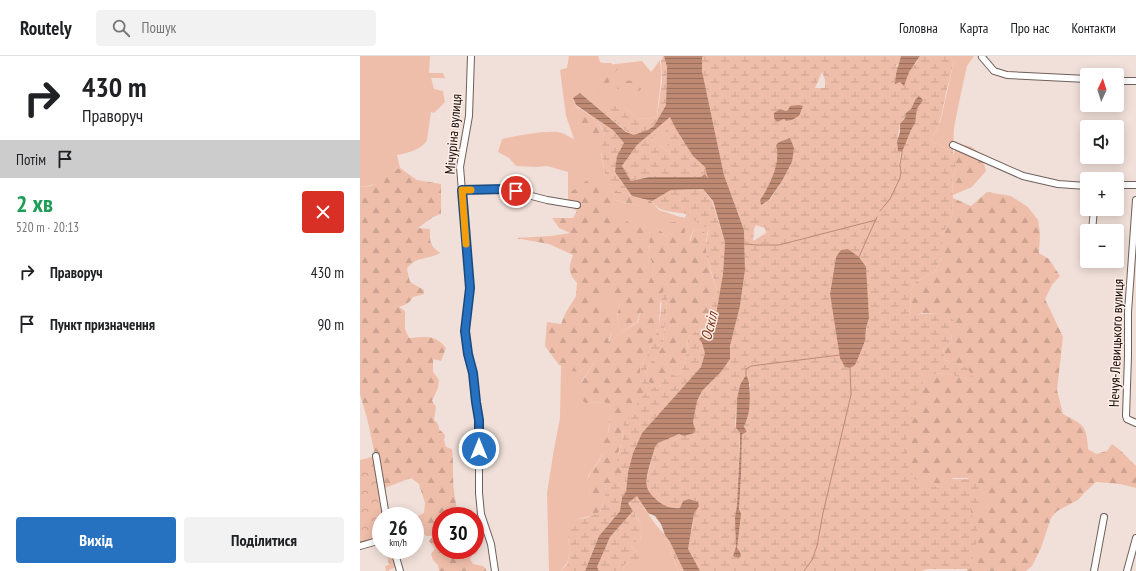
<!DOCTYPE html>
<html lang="uk">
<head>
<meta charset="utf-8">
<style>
	body { margin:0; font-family:"PT Sans Narrow",sans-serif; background:#f2f2f2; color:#202124; height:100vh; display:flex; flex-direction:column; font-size:15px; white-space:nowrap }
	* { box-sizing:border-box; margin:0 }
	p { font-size:13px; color:#757577 }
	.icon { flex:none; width:22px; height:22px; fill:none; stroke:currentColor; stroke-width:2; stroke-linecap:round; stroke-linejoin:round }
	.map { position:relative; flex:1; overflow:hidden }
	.sheet { display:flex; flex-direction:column; background:#fff; width:360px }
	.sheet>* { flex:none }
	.banner { background:#fff; color:#202124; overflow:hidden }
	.needle { width:26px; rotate:4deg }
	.tools { position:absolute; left:720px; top:12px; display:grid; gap:8px }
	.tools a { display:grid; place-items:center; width:44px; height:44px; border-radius:4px; background:#fff; box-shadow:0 2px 10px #0003; font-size:20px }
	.speed { position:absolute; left:12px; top:451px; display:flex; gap:8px; font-size:20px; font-weight:700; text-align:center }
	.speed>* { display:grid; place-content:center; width:52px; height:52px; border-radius:50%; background:#fff; box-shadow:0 2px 10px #0003; line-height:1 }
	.speed small { font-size:10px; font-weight:400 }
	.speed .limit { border:6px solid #d22; background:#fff; color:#111 }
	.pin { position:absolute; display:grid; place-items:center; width:34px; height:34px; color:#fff; margin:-17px; border:2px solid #fff; border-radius:50%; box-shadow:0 1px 4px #0007 }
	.me { position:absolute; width:44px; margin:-22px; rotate:0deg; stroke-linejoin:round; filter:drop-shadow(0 0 3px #0008) }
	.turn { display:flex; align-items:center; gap:14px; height:84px; padding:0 16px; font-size:18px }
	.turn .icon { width:52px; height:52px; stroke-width:2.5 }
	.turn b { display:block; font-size:28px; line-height:34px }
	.then { display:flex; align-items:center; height:38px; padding:0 16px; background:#0003; gap:8px; font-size:15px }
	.round { display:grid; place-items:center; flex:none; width:42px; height:42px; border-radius:4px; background:#f2f2f2 }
	.headline { display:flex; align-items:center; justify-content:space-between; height:68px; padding:0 16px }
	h1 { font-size:24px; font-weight:600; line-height:30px; color:#1e9e55 }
	.button { display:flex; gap:8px; margin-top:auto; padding:8px 16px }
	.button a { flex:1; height:46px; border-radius:4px; background:#2771c1; color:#fff; font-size:16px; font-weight:600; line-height:46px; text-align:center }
	.button a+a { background:#f2f2f2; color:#202124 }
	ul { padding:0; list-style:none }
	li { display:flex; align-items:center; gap:12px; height:52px; padding:0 16px }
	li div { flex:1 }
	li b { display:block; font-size:15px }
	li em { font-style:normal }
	header { display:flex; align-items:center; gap:24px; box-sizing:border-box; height:56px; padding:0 20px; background:#fff; border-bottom:1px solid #e0e0e0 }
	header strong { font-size:19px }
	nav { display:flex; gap:22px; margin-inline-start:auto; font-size:14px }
	.search { width:280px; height:36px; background:#f2f2f2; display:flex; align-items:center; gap:10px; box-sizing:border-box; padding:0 14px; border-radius:4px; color:#757577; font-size:15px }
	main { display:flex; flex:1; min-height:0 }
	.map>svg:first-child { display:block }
	.grass { fill:#efbeaa }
	.forest { fill:url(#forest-firs); fill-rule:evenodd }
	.wetland { fill:url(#wetland-marsh); fill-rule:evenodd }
	.park { fill:url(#park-crowns) }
	.water { fill:url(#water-rules); fill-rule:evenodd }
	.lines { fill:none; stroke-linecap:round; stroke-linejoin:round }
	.stream { stroke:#be8973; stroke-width:1 }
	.minor-casing { stroke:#6e605a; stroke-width:8 }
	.minor { stroke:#fff; stroke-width:6 }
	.route-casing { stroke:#19497d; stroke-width:10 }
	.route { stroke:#2771c1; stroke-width:7 }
	.slow { stroke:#f59e0b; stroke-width:7 }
	.labels { text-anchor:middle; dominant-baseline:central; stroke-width:3; stroke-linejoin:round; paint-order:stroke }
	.street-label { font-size:14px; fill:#100a08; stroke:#ffede6 }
	.water-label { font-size:15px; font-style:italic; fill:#773516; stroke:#ffede6 }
</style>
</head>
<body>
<header>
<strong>Routely</strong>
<div class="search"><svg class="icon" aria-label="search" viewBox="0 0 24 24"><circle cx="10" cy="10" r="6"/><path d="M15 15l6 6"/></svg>Пошук</div>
<nav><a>Головна</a><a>Карта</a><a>Про нас</a><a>Контакти</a></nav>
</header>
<main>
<section class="sheet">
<div class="banner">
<div class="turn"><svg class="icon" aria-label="right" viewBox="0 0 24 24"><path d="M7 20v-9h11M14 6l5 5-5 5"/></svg><div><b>430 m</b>Праворуч</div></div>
<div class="then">Потім<svg class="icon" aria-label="arrive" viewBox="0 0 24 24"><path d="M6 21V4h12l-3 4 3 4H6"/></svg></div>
</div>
<div class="headline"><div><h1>2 хв</h1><p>520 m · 20:13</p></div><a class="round" style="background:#d93025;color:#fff"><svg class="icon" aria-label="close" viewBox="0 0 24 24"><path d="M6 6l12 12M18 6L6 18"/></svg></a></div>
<ul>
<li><svg class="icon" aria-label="right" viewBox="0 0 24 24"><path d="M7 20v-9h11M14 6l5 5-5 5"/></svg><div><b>Праворуч</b></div><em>430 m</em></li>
<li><svg class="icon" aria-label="arrive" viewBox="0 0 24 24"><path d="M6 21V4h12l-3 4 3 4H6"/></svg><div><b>Пункт призначення</b></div><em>90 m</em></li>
</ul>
<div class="button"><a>Вихід</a><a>Поділитися</a></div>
</section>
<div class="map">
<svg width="776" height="515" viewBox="0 0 776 515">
	<defs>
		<pattern id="forest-firs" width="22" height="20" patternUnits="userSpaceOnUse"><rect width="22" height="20" fill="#efbeaa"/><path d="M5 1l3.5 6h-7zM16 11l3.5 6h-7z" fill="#cca291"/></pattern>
		<pattern id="wetland-marsh" width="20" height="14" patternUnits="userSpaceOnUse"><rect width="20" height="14" fill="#efbeaa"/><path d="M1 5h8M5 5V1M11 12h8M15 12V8" fill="none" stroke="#cca291"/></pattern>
		<pattern id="park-crowns" width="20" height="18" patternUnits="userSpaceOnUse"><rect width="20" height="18" fill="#efbeaa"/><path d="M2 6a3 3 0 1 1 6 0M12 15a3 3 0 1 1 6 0" fill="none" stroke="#cca291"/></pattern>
		<pattern id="water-rules" width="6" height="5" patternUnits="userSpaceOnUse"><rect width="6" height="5" fill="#be8973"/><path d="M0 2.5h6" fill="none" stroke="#996e5c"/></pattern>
	</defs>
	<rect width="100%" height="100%" fill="#f1e0d9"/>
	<path class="grass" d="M0,0H70L69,17H83L85,22H71L74,33L83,35L85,46L74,57L71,56L67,84C62,94 47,97 37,99L40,112C29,114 30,118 22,124C15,129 8,130 0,131Z
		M209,0H238L239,10L282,5L291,16L300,4C303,25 298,41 297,61L285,63L277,62L263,50L243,51L227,43L220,37L213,43L218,55L239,78L242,73L245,77L241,97L245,118L255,144C269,148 283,150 298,154C307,156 315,160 325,162L327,156L349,170L347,179L342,174L334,173L329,185L325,186L308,178L306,181L300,174L295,173L289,178L290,200L294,214L287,232L251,155L208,138V116L187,110L176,111L156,110L149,102L138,96L142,83C156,80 190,73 202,77C206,78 210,82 214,83L206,60L200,14L207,12Z
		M594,0H614L607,10L601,37L594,72L593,96L570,84L577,73L581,63L594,5Z
		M310,60L311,99L302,91L291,84Z
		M238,240H252L260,248L257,260L260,275L277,266L249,286L252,276L230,242Z
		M242,295L222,325L226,347L245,346L251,351L248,378L241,401L228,420L230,433L229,457L233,459L218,463L208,483L210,496L207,507L200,515H189L187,437L194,393L200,362L201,310L220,316Z
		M283,448L284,452L296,469L305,479L318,515H263L264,509L269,506L277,496L271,490V484L280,486L282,469L275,458V452L280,450Z"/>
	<path class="forest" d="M228,0H238L240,6L243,7H251L258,13L252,19L263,25L282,24V19L285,12C294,20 286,29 279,35H273L271,32L264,30L258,33L254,31V26L250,24L247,32L249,41L241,40L236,30L245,24L241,20V15L232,7L230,3Z
		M216,50C226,56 236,63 242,73L239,78L227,81Z
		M601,88L612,91L622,99L626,115L612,131L593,139L592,124L596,111L594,101V96Z
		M40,112L57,124L81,128V158L73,161L58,172L70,173C70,185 69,189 80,197C68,204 55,200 47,213L50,226L64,234V238L53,241C50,247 45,249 39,251L45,255V273L49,282C65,281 75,278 86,292L81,305L73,303V316L79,324L78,332L72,345L76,351L74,364L78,368L79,373L85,379L84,384L86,391L92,393C94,407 92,421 94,435C95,443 97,451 97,460H81V494H115V483L118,494L116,498L112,499L110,503L113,508L123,510L126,513V515H79L78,509L73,504L71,498L75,493L69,485L73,480H66L60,473L61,466L58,460L64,457L65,447L59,428L51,422L22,433L8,366L0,338V131L11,130L21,124L25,118L33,114Z
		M232,121L248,138L252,145L251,155L263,161L271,170V178L279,169L287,174V230L294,214L290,200L289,178L295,172L300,174L306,181L308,178V167L314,166L321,167L325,173V185H330L334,173L342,174L347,179C344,199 351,216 357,235L352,244V253L350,270L338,273L328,282C327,295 326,311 317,321L307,320L297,333L289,326L286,314L303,290L307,244L311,235L300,247L299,270L288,297L280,312V324L287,331V335L281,342L278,353L274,360L268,363L263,371L262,388L258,397L265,417V431L260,430L257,425L250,428L246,427L245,442L240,456L233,459L229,457C226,448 230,443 230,435C230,430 226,425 229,420C232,411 243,405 242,395C242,392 240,388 240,386C254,380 247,364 251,351L245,346L226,347L218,342L222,326L239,299L220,316L212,315L199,309L185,290L187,266L201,268L206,256L216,240L217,227C208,216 208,213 213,199L189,188L155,182L191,180L210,177L199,172L192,162H213L217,155L208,147V138ZM238,240L252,241L260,248L257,260L260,275L277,266L281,254L278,266L248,286L252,276V266L241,251L231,243Z
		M254,128L258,136H263L272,140L291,145L300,155C285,151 270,148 255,144L248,129Z
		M627,136L651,140L668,151L678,164L680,177L679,197L689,203L700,220L692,229L685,243L703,281L697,334L703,358C724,369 727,370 728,393L736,398L747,395L752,388L760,394L776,410V432L760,428L736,426L725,436L718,444L697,455L691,462L681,492L672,510L666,515H607L605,507L606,465L617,429L607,422H593L586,434H568L554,423L543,398L549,367L560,320L570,313L577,318L586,317L612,325L607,311L585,304L583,293L592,286L591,276L578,257H562L549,262L552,232L556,226L575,216L582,201L581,181L592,160L593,142L611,150Z
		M22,494H34L39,510L29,514V515H26L25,510L29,509L27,496L24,497Z"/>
	<path class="wetland" d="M303,0H304L307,11L306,49L294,70L288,74L275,80L267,76L227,43L243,50H263L277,62L285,63L297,61L302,25L301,5Z
		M343,0H541L539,7L534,12L539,9L540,7L555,9L560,0H594V5L586,37L581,61L577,73L570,84L593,96L596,111L592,124L593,142L592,160L582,179V200L575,216L556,226L552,232L549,261L561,258L579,257L594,264L591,276L592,286L583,293L585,304L607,311L613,321L612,325L586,317L577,318H564L561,321L563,330L550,369L545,392L554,423L584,434L591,423H611L619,429L620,440L634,442L621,452H610L618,478L610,513H568L561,515H340L327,493L330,477L332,474L334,458L339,450L323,445L320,452L314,453L304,450L290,438L286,430L287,421L295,391L324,351L335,373L333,366L336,347L342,335L361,316L370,303V290L380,250L385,214L384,174L364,119L342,15V2ZM462,16L465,24V32H455ZM555,43C560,67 549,73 542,94C541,99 541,104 539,109L541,95L537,85L540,68L551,53ZM420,53L426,55L428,54L439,60L432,64L426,65L424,63ZM430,82L432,106L422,125L410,144L401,149L400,144C405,137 415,120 416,112C417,103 417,95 419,86ZM396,169L405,172L406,177L393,185L394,173ZM476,201L506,228L509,262L506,272L505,285L495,309L480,299L470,238ZM380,328H390L389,356L382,378L381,419L379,453L380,457L375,461L377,449L380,377C380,377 377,373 376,372C374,364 378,338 380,328Z
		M222,52L253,73L265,88L255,116L272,140L263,136H257L254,128L248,129L245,118L241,94L245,77L239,68Z
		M310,60L345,111L349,126L341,123H297L289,121L279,123L271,125L261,112L277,89ZM310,61L305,77L308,91L311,99L302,91L291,84Z
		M343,133L352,145L365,186L363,218L360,242L353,276L347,280H342L345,297L341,311L282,377L273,397L268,416L266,436L262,441L260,455L239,480L225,515H200L207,509L210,496L208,482L212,469L218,463L225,462L240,456L245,442L246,427L250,428L255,418H257V425L260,430L265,431V417L257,406L258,398L262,388L263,371L265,363C278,362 278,353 276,343L281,342L287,335V331L283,328L280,324V312L288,297L299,270L303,235L312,227L311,235L307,244L303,290L286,314L289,326L297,333L307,320L312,318L317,321C326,311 327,295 328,282L338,273L350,270L352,253V244L357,235L347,201L346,189L349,171L341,170L327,158L307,155L300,153L291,145L311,134Z
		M277,440L283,448L280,450L275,452V459L282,469L280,486H271V490L277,496L282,505L273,509L269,506L264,509L263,515H239L237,511L250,481L273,455L268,446Z
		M305,479L310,486L324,515H318Z"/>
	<path class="park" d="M16,400L26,460H21V482L0,489V404Z"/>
	<path class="water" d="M304,0H343L342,2V15L364,119L384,174L385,214L380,250L370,290V303L361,316L342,335L337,345L333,366L335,373L334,377L324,380L319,378L298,387L295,391C293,400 284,423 287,431C289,438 294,441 299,446C306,451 312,453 320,452L323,445L329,443L338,446L339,450L334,458L328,493L340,515H324L310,486L305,479L301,468L295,460L288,457L277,440L268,447L273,455L250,481L237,511L239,515H225L239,480L260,455L262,441L266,436L268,416L273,397L282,377L341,311L345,297L342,287L339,283L342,280H347L353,276L363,218L365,186L353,145L343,133L311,134L292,145L272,140L255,116L257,100L264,87L253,74L216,49L213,42L220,37L266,76L274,79L288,74L294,70L306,49L307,11ZM310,61L316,73L333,100L345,111L348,123L345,118L341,121H289L271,125L262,110L277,89Z
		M541,0H560L549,16L544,30L540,26L535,28L536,18Z
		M559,40L563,44L557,53L555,67L551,74L542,96L538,95L537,85L540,76V68L545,62L546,57L551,53L555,44Z
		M439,49L443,50L439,60L432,64L426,65L424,63L417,66L414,62V57L420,53L426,55L428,54L430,50Z
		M430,82L434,92L432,106L422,125L409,144L401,149L400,144C410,129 421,107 416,89L419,86Z
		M488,193L499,201L506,211L509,262L506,272L505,285L499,300L495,309L490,312L485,311L480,302L470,238L476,201L481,194Z
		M386,319C391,326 390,346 389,355C388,360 386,366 384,371L387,376L382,378L381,419L379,453L381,458L377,492L380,496L381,500L379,502L373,500L376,491L375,461L377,449L380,389V377L376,372L377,343L380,329Z"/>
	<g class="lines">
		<path class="stream" d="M520,155L530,143L540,122L541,116L540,109L542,96
			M384,188L398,189H419L516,164
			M499,201L506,185L517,161
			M386,319V313L391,310L480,299
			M444,515L452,504L457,490L463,457L491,339L490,312"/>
		<defs>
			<path id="minor" d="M111,0L109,60L100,111L110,231L105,275L108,298L113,317L116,346L119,364V437L121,458L131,488L135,515
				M622,1L634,15L647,19L727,23
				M757,25H776
				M593,89L663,120L698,128L712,129L727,130
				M757,129H776
				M102,134L145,133L187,144L217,149
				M776,144L768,256V300L766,360L767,363L776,367
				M732,175L734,153
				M16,400L26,460
				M0,490L21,484
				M34,494L40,515
				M734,515L744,461
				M767,515L776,482"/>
		</defs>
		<use href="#minor" class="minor-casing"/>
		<use href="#minor" class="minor"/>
	</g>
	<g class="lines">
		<defs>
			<path id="route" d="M119,393V364L116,346L113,317L108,298L105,275L110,232L102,134L145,133L156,135"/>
		</defs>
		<use href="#route" class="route-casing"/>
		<use href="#route" class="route"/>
		<path class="slow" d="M106,188L102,134H111"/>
	</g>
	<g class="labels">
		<g class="street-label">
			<text transform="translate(93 78) rotate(-85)">Мічуріна вулиця</text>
			<text transform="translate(756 287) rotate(-88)">Нечуя-Левицького вулиця</text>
		</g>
		<g class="water-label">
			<text transform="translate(349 270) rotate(-76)">Оскіл</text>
		</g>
	</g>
</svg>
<div class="tools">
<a><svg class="needle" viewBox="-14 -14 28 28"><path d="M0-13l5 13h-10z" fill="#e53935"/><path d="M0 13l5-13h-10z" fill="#757577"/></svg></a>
<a><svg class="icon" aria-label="sound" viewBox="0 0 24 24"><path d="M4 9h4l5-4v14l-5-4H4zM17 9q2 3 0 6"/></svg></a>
<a>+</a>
<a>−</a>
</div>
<div class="speed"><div>26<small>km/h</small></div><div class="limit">30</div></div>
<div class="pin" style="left:156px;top:135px;background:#d93025"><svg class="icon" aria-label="arrive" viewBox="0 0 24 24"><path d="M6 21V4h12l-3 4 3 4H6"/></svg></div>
<svg class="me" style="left:119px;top:393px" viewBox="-20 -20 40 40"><circle r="17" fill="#2771c1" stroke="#fff" stroke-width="3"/><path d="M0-11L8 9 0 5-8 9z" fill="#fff"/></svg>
</div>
</main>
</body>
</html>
